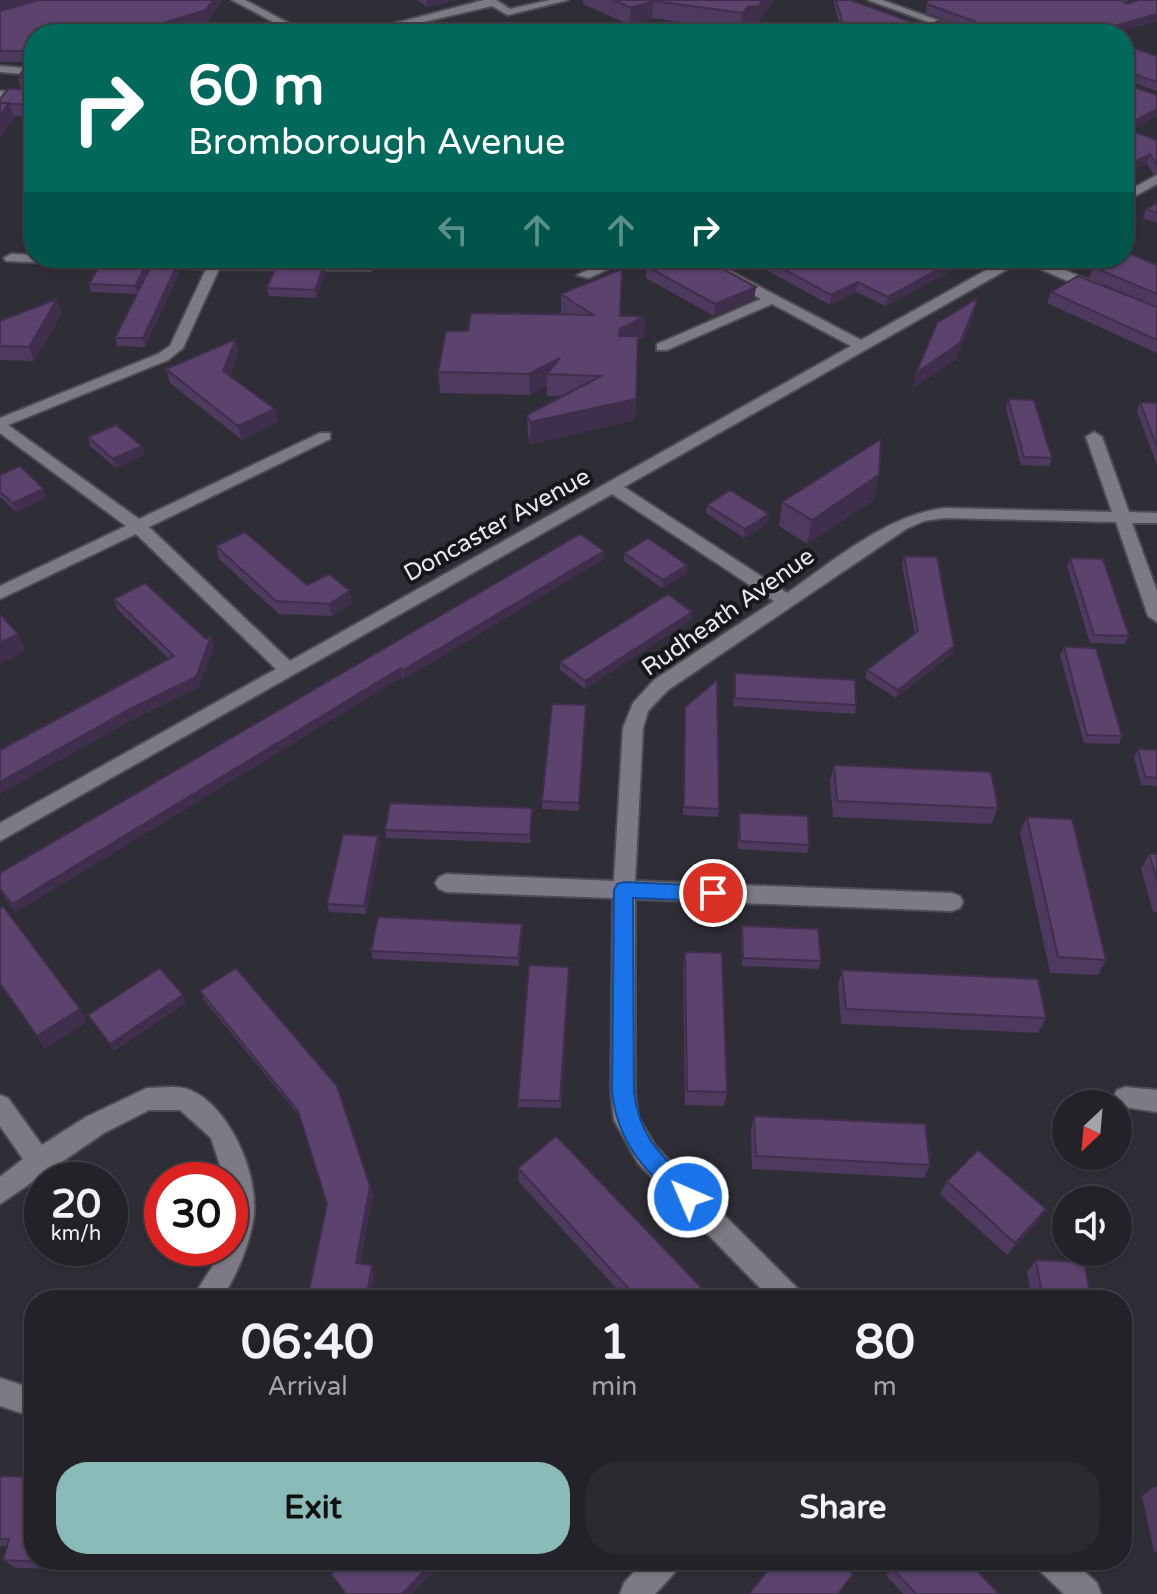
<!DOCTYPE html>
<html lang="en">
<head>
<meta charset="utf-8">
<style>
	body { margin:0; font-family:"Varela Round",sans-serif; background:#2b2a30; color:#f1f3f6; height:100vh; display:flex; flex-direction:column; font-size:30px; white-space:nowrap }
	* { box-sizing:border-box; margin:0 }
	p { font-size:26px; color:#a3a4a8 }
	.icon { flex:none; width:44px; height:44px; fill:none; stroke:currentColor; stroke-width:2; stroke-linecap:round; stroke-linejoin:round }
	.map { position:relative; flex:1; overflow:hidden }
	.drawer { position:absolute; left:24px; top:1290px; width:1108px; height:280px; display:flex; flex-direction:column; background:#232228; border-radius:32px; box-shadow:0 2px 6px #0004,0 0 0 2px #403f45 }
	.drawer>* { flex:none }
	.hud { position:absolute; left:24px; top:24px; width:1110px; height:244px; border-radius:32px; box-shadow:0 2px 6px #0004,0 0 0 2px #403f45; background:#00695c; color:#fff; overflow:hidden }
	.needle { width:52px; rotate:206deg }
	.tools { position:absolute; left:1052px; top:1090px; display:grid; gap:16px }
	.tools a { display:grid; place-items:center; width:80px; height:80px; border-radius:50%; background:#232228; box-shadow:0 2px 6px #0004,0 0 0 2px #403f45; font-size:40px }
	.speed { position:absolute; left:24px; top:1162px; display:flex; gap:16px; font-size:40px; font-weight:700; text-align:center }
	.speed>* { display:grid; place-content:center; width:104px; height:104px; border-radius:50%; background:#232228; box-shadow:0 2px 6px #0004,0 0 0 2px #403f45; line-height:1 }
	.speed small { font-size:20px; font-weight:400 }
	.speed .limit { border:12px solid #d22; background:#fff; color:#111 }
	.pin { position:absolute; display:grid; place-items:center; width:68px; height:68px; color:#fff; margin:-34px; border:4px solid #fff; border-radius:50%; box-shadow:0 2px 8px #0007 }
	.me { position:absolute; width:88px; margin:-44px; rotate:315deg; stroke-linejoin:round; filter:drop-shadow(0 0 6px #0008) }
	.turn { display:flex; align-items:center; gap:28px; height:168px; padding:0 32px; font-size:36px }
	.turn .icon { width:104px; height:104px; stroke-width:2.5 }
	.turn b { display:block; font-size:56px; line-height:68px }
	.lanes { display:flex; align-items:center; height:76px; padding:0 32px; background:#0003; justify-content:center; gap:40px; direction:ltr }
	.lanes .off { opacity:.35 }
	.eta { display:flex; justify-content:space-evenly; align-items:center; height:136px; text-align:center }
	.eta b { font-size:48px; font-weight:800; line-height:56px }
	.primary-button { display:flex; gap:16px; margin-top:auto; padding:16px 32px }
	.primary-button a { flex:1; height:92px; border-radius:32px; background:#8bbbb9; color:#111; font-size:32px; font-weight:800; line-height:92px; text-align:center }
	.primary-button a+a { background:#2b2a30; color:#f1f3f6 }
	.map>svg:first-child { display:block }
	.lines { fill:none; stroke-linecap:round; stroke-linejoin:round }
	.minor-casing { stroke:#4d4c53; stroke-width:4 }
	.minor { fill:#7d7a85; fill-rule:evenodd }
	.wall { fill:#4e3a5e }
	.shaded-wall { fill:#402f4c }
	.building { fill:#5b436d; stroke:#402f4c; stroke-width:2 }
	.route { fill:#1a73e8; stroke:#114b97; stroke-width:2 }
	.labels { text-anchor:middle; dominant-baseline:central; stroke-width:8; stroke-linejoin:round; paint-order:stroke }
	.street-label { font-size:24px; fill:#e8e7ed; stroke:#17161a }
</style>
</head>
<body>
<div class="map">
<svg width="1157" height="1594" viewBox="0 0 1157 1594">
	<rect width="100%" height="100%" fill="#2f2d36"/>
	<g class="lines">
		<defs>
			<path id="minor" d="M232,0H245L309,34H296Z
				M484,0H496L510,9L550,0H568L508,15L492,6L372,34H354Z
				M868,0H882L976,34H961Z
				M0,66L34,69V75L0,72Z
				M0,91L34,92V98L0,97Z
				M1157,175V184L1124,202V193Z
				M11,254L34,255V258L370,262L377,266L370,270L219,269L183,348L168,360L8,425L139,519L320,433H330V439L149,527L290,661L851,346L772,304L667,350H657V344L761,299L688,258H705L861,340L1008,258H1036L1103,286V292H1093L1022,261L624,487L787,593C835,560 885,516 944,508L1112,512L1086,437L1094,432L1102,437L1129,512L1157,513V523H1132L1157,591V622L1148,616L1116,522L944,518L924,521L906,529L668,690L648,711L643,728L635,881L952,893L960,896L963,902L960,908L952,911L635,899V1092L638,1117L656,1147L800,1291L804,1300H772L638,1163L614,1120L611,1092L613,898L446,892L439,889L435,883L439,877L446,874L614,881L623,728L633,703L654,680L774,601L612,494L0,841V823L276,669L136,534L0,599V586L126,526L0,433V418L158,354L170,346L206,269L6,261L4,258Z
				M614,258H632L589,278L577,275Z
				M1125,1087L1157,1090V1112L1118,1106L1113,1098L1117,1090Z
				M147,1088C160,1088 178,1085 190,1090C231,1107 261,1179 253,1221C248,1248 236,1278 220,1300H191L212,1267L218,1248H230V1180H225L211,1138L180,1110H149L104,1133L0,1204V1177L23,1159L0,1126V1095L8,1098L42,1145L86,1117Z
				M0,1378L34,1389V1417L0,1406Z
				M645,1560H680L676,1571L655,1594H620L624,1583Z
				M1036,1560H1072L1097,1583L1101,1594H1064L1040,1571Z"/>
		</defs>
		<use href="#minor" class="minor-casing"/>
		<use href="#minor" class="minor"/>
	</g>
	<path class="wall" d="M417,0H458L427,7Z
		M583,0H774L757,24L747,25L741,31L652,18L630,25L583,4Z
		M834,0L909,21L908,29L969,28L926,13L927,0H1129L1125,2L1157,21L1112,34H842L834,3Z
		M0,11L208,21L169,33L34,34V62H0Z
		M1124,45L1157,56V91L1125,80L1126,84L1157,116L1131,130L1157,140V173L1153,174L1147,163L1124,176Z
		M34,63V116H13L14,118L0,137V99L21,89L18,77L33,66Z
		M1157,203V223L1143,218L1146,209Z
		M745,258H974L886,306L856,292L830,305Z
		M1157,265V307L1089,278L1093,267Z
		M646,266L756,287L754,299L714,316L646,278Z
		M150,268L180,271L145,347L117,346L115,338L137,294L91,292L89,284Z
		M325,273L316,298L269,296L267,288Z
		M1051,292L1157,307V353L1047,303Z
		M561,294L620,316L644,337L638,340L635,420L531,444L528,436L527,415L563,396H547V386L530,395L440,393L438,372L468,331L561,315Z
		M62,313L34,361L0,360V321Z
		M239,352L230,376L278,422L242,440L170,383L166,369Z
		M1008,399L1052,458L1049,466L1021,465L1006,408Z
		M1140,402L1157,403V465L1137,411Z
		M88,437L142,446L144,455L116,468L90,446Z
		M0,475L47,497L16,512L0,497Z
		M874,500L807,544L779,526L782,502Z
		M707,505L769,514L768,523L744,538L706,513Z
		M216,546L307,585L352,603L332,616L279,614L219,559Z
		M604,551V559L404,679L402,677L16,912L0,891V873Z
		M624,553L687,565V573L662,588L624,561Z
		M904,556L954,646L952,654L896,698L865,678L867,670L915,634L902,565Z
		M1070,558L1129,636L1125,644L1090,643L1067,566Z
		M114,599L206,639L211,636L214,646L199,687L134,719L169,659L117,609Z
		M692,620L585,689L560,670V662Z
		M1064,647L1122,736L1119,744L1084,743L1060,655Z
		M735,673L856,705L855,714L733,706Z
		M685,707L719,809L718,817L683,815Z
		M586,714L579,811L542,809V801Z
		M1138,749L1157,750V786L1141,785L1134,757Z
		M834,765L998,808L991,824L833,817L830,781Z
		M532,808L530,843L386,838L385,830Z
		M739,813L809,845L807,853L738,849Z
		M1027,817L1106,960L1098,975L1050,973L1020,833Z
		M378,836L380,844L366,914L329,912L327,904Z
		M1149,854H1157V912H1153L1141,869Z
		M0,908L87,1022L45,1048L0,985Z
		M522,924V931L519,966L373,959L371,951Z
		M742,926L821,961L819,969L742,966L741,934Z
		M685,952L727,1092L724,1106L685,1105L683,967Z
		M842,970L1046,1018L1038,1033L841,1024L838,985Z
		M569,974L561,1108L518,1107V1100Z
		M200,991L373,1194L360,1263L374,1272L370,1300H307L327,1204L301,1118L204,1000Z
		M186,1003L114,1051L88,1015Z
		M754,1116L930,1165L924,1178L752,1169L751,1130Z
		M518,1168L698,1299L697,1300H627L519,1182Z
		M947,1181L1046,1209L1038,1222L1007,1255L940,1194Z
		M1036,1260L1091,1300H1032L1027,1272Z
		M0,1476L56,1560L53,1569L16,1568L3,1560L7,1546H0Z
		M1154,1487H1157V1552H1154L1142,1496Z
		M898,1560L999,1594H903L886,1575Z"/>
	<path class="shaded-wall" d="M0,0H40L0,11Z
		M213,0H223L208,21L165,34L156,25Z
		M426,0H458L427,7Z
		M763,0H774L757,24L747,25L741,31L743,13L748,7Z
		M653,1L652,18L630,25L631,8Z
		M1157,14V21L1112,34H1089Z
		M9,103L14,118L0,137V116Z
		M1157,109V116L1124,134V127Z
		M1150,154L1147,163L1124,176V168Z
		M959,258H974L886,306L888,297Z
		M148,262L150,270L138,294L135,286Z
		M178,263L180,271L145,347L143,338Z
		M324,265L325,273L316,298L315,290Z
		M858,282L856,292L830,305L831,295Z
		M756,287L754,299L714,316L715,304Z
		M978,298L974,314L956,360L912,389L916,373Z
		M57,299L62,313L34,361L29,347Z
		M645,316L644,337L619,350L620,329Z
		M236,339L239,352L226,384L223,371Z
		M560,358L547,374V386L530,395L529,374Z
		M636,399L635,420L531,444L530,422Z
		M275,409L278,422L242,440L238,426Z
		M142,446L144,455L116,468L113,459Z
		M879,475L874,500L807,544L812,520Z
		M44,489L47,497L16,512L13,503Z
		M769,514L768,523L744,538L745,529Z
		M604,551V559L404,679L403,670Z
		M687,565V573L662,588L663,580Z
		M350,591L352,603L332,616L329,604Z
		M692,612V620L585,689V681Z
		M18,634L26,651L0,664V643Z
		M211,636L214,646L199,687L134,719L0,794V782Z
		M954,646L952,654L896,698L898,690Z
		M401,668L402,677L16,912L12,904Z
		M378,836L380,844L366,914L364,906Z
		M522,924V931L519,966L518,958Z
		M183,995L186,1003L114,1051L110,1044Z
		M80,1009L87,1022L45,1048L37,1036Z
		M370,1186L373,1194L358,1270L356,1263Z
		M1046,1209L1038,1222L1007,1255L1015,1243Z
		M372,1265L374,1272L370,1300H366Z
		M701,1287L698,1299L697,1300H687Z
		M42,1560H56L53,1569L42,1562Z
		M435,1560H446L412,1594H402Z"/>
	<path class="building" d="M39,0H213L206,10L156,25L171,34H34V51H0V11Z
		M614,0H763L759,6L748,7L743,13L653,1L631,8Z
		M836,0H850L909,21L904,25L906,29L921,28L939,21L962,29L980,28L979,23L927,4L928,0H1121L1127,4L1139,0H1157V14L1089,33L1091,34H846Z
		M1124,45L1157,56V82L1128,72L1124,74Z
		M34,63V105L0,103V99L8,89H33V79L18,77L27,66H33Z
		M1124,76L1126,84L1157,95V109L1124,127Z
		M0,103H9L0,116Z
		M1124,128L1157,140V165L1150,154L1124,168Z
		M1157,203V213L1146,209Z
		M1124,251L1157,265V294L1093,267L1107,258H1124Z
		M763,258H959L888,297L858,282L831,295Z
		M103,260L148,262L135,286L89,284Z
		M153,262L178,263L143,338H115Z
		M277,264L324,265L315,290L267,288Z
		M646,266L723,269L756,287L715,304Z
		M622,269L620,316H645L620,329L619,336H638L636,399L530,422L527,415L601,376L547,374L560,358L529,374L438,372L446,331H468L471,313L593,315L561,294Z
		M1078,276L1157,307V340L1051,292Z
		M978,298L960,343L916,373L937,323Z
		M57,299L29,347L0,346V321Z
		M236,339L223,371L275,409L238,426L166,369Z
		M1008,399L1034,400L1052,458L1024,457Z
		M1140,402L1157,403V447Z
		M116,425L142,446L113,459L88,437Z
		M881,439L879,475L812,520L782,502Z
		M20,466L44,489L13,503L0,492V475Z
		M730,490L769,514L745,529L707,505Z
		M245,532L307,585L329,574L350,591L329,604L276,601L216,546Z
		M580,534L604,551L403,670L401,668L12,904L0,889V873Z
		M648,538L687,565L663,580L624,553Z
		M904,556L937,557L954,646L898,690L867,670L918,631Z
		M1070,558L1103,559L1129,636L1094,635Z
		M145,583L206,639L211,636L196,677L130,709L0,782V750L174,656L114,599Z
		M668,594L692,612L585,681L560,662Z
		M1,615L18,634L0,643V616Z
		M1064,647L1096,648L1122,736L1087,735Z
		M735,673L855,680L856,705L735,698Z
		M717,680L719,809L684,807L685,707Z
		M552,704L586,705L579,803L542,801Z
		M1138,749L1157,750V778L1145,777Z
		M834,765L991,772L998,808L837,801Z
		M390,803L532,808L530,835L385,830Z
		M739,813L808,816L809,845L740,841Z
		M1027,817L1072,819L1106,960L1058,957Z
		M343,834L378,836L364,906L327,904Z
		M1149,854H1157V880Z
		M3,906L80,1009L37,1036L0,983V908Z
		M378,917L522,924L518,958L371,951Z
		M742,926L818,929L821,961L743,958Z
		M685,952L722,953L727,1092L687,1091Z
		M529,965L569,967L560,1101L518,1100Z
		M160,968L183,995L110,1044L88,1015Z
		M236,968L337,1086L370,1186L356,1263L372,1265L366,1300H307L327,1204L298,1111L200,991Z
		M842,970L1038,979L1046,1018L846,1009Z
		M754,1116L925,1124L930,1165L756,1156Z
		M556,1136L701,1287L687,1300H639L518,1168Z
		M978,1150L1046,1209L1015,1243L947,1181Z
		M1036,1260L1084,1262L1091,1300H1043Z
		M0,1476L34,1477V1560H42V1562L3,1560L9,1539H0Z
		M346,1560H435L402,1594H346L331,1574Z
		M776,1560H840L853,1574L838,1594H749Z
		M899,1560H967L999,1594H916L892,1568Z"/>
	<path class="route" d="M624,882L713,886L720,888L723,893L720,899L713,901L633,898L634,1092C640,1141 663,1156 696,1189L699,1197L696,1204L688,1208L680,1204C644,1168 618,1144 612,1092L614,890L617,884Z"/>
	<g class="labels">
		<g class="street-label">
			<text transform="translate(497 525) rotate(-29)">Doncaster Avenue</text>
			<text transform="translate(728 612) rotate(-35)">Rudheath Avenue</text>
		</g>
	</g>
</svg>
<div class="tools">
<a><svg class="needle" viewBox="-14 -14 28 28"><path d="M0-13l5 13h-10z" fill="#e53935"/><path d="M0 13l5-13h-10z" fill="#a3a4a8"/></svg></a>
<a><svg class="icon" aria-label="sound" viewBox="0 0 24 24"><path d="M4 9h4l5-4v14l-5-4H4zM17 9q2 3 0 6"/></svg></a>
</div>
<div class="speed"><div>20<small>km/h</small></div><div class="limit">30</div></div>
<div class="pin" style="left:713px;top:893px;background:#d93025"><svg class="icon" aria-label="arrive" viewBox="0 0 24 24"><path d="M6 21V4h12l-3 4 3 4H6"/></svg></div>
<svg class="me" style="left:688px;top:1197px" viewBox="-20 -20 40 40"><circle r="17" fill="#1a73e8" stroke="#fff" stroke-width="3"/><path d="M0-11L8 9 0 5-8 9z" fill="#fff"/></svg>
<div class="hud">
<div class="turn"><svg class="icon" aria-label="right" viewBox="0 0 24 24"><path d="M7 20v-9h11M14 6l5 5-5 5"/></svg><div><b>60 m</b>Bromborough Avenue</div></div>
<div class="lanes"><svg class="icon off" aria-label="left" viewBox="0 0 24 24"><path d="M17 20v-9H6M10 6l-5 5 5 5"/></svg><svg class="icon off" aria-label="ahead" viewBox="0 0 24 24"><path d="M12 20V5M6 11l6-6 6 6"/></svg><svg class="icon off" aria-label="ahead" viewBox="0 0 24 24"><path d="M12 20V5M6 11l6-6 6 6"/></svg><svg class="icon" aria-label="right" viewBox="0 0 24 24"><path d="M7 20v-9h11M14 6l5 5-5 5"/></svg></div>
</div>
<section class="drawer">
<div class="eta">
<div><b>06:40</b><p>Arrival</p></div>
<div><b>1</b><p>min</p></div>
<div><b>80</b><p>m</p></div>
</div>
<div class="primary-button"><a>Exit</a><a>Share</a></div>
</section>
</div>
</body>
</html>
